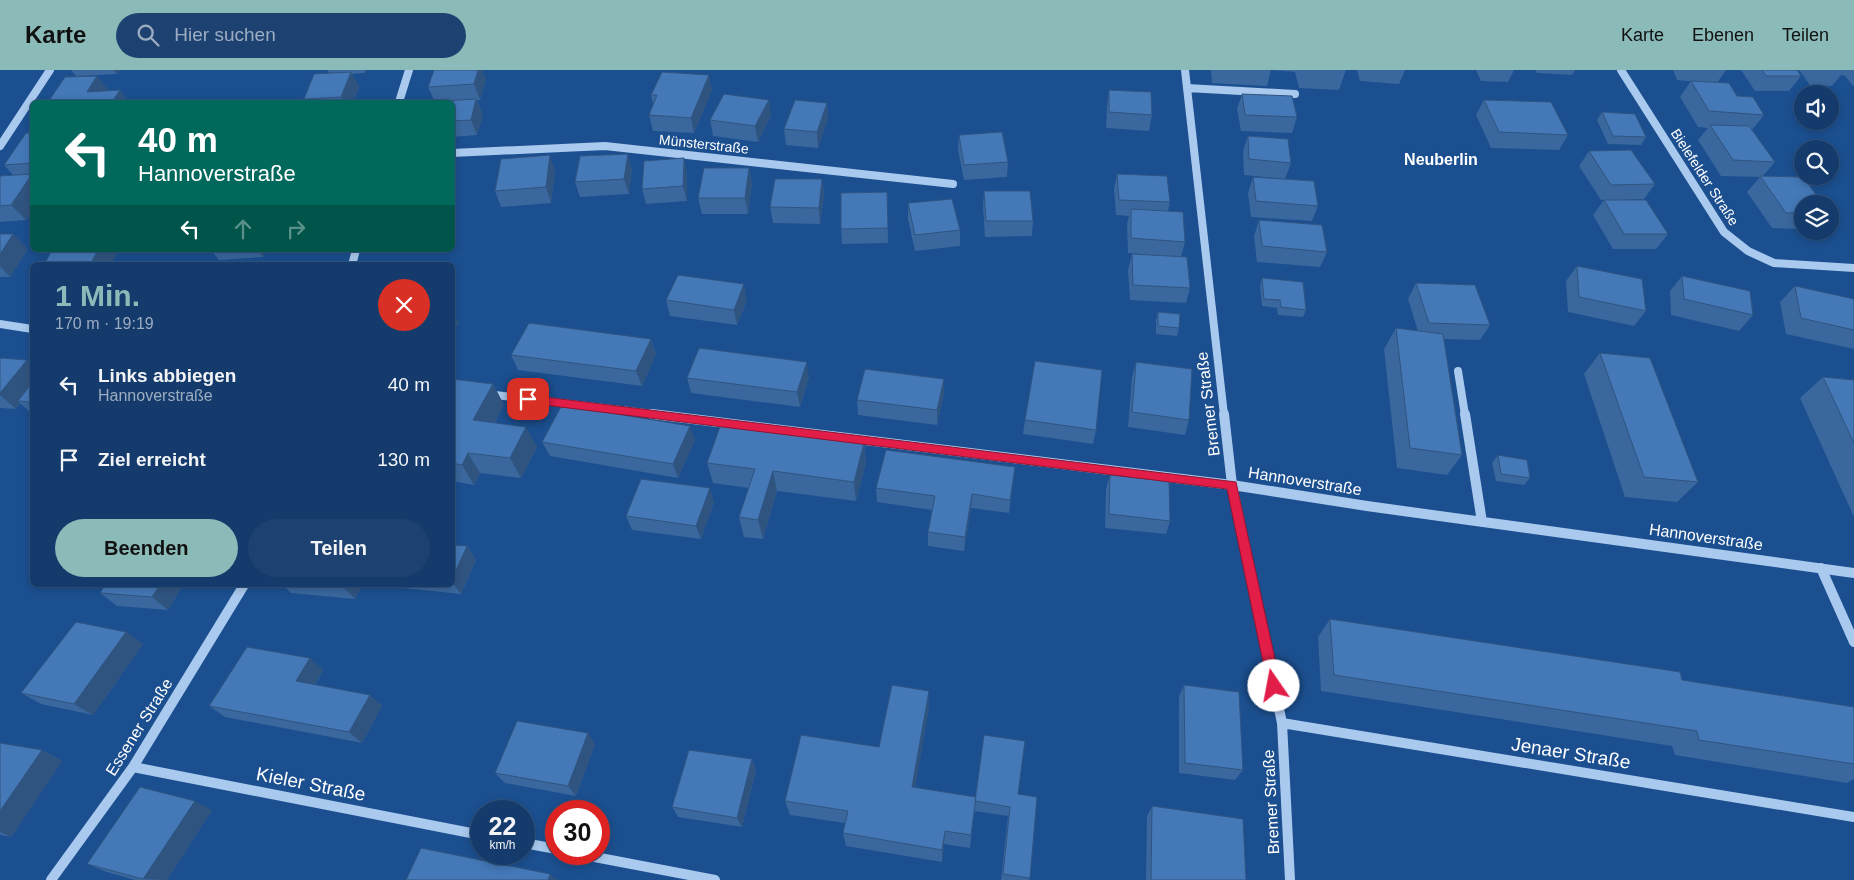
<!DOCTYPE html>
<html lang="de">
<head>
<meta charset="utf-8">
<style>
	body { margin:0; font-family:Helvetica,sans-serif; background:#1d4271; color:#f1f3f6; height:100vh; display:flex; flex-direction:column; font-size:19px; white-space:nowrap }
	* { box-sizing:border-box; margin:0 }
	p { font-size:16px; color:#9dadc1 }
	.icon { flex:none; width:28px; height:28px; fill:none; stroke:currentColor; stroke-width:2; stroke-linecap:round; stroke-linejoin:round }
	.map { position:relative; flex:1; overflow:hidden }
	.details { position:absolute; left:30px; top:192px; width:425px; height:325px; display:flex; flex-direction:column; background:#143b6b; border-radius:8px; box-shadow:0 2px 8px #0003,0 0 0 1px #33557e }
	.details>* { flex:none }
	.banner { position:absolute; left:30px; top:30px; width:425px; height:152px; border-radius:8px; box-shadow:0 2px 8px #0003,0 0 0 1px #33557e; background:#00695c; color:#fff; overflow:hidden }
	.buttons { position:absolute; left:1794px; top:15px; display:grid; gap:10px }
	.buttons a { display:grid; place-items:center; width:45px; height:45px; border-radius:50%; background:#143b6b; box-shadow:0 2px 8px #0003,0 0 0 1px #33557e; font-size:25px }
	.speed { position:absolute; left:470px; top:730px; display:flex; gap:10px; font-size:25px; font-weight:700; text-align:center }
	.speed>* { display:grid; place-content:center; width:65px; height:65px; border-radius:50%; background:#143b6b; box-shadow:0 2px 8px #0003,0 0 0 1px #33557e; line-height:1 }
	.speed small { font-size:12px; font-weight:400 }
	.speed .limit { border:8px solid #d22; background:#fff; color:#111 }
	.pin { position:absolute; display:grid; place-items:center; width:42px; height:42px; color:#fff; margin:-21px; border-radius:10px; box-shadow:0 2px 8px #0006 }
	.me { position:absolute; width:55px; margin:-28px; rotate:348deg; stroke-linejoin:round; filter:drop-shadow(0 0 4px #0008) }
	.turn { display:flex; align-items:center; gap:18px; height:105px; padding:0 25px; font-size:22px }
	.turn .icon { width:65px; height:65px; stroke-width:2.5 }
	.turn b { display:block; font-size:35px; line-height:42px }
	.lanes { display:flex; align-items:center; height:48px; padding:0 25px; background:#0003; justify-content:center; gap:25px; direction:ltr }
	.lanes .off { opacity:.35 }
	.round { display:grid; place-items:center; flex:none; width:52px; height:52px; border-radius:26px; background:#1d4271 }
	.summary { display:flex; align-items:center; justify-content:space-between; height:85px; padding:0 25px }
	h1 { font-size:30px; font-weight:800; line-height:38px; color:#8bbbb9 }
	.action { display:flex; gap:10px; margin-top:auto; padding:10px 25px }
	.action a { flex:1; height:58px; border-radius:30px; background:#8bbbb9; color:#111; font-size:20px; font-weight:800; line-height:58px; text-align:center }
	.action a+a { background:#1d4271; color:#f1f3f6 }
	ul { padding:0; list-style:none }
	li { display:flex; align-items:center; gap:15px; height:75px; padding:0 25px }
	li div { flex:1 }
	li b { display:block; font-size:19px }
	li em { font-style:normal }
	header { display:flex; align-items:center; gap:30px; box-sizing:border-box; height:70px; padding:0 25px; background:#8bbbb9; color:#111 }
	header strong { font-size:24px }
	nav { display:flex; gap:28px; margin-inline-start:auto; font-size:18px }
	.search { width:350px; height:45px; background:#1d4271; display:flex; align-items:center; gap:12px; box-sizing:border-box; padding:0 18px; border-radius:28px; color:#9dadc1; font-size:19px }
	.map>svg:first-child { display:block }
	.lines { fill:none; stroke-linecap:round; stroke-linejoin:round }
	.minor-far1 { stroke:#a9c9ee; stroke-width:8 }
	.minor { stroke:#a9c9ee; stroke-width:10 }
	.wall { fill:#3a679d }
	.shaded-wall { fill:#305480 }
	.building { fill:#4478b7; stroke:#305480 }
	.route { fill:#e11d48; stroke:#92132f }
	.labels { text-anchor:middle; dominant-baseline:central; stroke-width:5; stroke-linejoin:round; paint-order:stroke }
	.far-street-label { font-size:14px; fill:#fff; stroke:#1b4f8f }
	.far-quarter-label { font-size:16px; font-weight:bold; fill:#fff; stroke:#1b4f8f }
	.street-label { font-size:16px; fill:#fff; stroke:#1b4f8f }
	.near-street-label { font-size:19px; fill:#fff; stroke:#1b4f8f }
</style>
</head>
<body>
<header>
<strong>Karte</strong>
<div class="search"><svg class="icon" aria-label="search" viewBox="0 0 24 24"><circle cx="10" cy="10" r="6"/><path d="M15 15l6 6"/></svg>Hier suchen</div>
<nav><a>Karte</a><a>Ebenen</a><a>Teilen</a></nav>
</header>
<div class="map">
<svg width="1854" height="810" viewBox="0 0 1854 810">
	<rect width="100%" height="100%" fill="#1b4f8f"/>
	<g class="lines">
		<path class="minor-far1" d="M1185,0L1224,345
			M1621,0L1724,162L1748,181L1774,193L1854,198
			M1187,18L1295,24
			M399,32L409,0
			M0,76L50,0
			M452,83L605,76L953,114
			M352,195L356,180
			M0,254L32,259
			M1458,301L1465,345
			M487,324L662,345"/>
		<path class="minor" d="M652,344L1232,415L1367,436L1854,503
			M1224,344L1232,415L1282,653L1290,810
			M1465,344L1482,452
			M1821,498L1854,572
			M1282,653L1854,747
			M133,697L481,765
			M524,773L556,779
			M579,784L715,810
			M51,810L133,697L244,515"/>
	</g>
	<path class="wall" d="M71,0H120L117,4L76,6Z
		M327,0H366L365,3L352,4L359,17L353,32H306L304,29L329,3Z
		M1211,0H1346L1339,20L1299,18L1295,2L1271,0L1267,16L1212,13Z
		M1357,0H1405L1399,14L1360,11Z
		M1476,0H1514L1508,12L1481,11Z
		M1535,0H1575L1572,5L1537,3Z
		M1673,0H1726L1717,13L1764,45L1752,60L1775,92L1763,106L1802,134V159L1772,158L1747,122L1760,107L1721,106L1698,70L1708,58L1698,57L1680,27L1691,11L1698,12L1677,10Z
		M1741,0H1797L1801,6L1789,21H1755Z
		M1799,0H1854V17L1845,6L1841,5L1832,16L1810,15Z
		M486,9L480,30H477L483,45L477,65L452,67V32H435L428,17Z
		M712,20L694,63L653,61L649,45L653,34L651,25Z
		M1109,20L1152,45L1149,61L1106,58L1107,36Z
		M1242,24L1297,47L1292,63L1241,61L1237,39Z
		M1484,30L1568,65L1559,80L1491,78L1476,45Z
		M827,33L828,48L818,78L786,75L784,59Z
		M1602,42L1646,67L1641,75L1608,74L1597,50Z
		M771,45L758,72L713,66L710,50Z
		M32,63V139L26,150L0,152V106L13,105L4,95Z
		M959,65L1008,92L1007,107L964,110L958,80Z
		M1248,66L1291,93L1285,109L1244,105L1243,81Z
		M1589,81L1655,114L1644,129L1620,130L1668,164L1656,179H1613L1593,145L1604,130H1601L1579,96Z
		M684,88L687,104V131L646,134L642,119Z
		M749,98L752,114L748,144H702L698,128Z
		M632,99L629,124L580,127L575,112Z
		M555,101L551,133L501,137L495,121Z
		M1117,104L1170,132L1168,141L1185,172L1181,187L1190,218L1186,233L1130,230L1128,200L1132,184L1173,187L1128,183L1127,154L1129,146L1116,145L1114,119Z
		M1253,107L1318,136L1312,151L1251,147L1248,123Z
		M822,109L824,125L820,154L773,153L770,137Z
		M984,121L1033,151L1032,166L985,167L983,136Z
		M887,122L888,173L842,174L841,159Z
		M908,133L960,160V176L915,181L908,149Z
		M1259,150L1327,182L1320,197L1257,192L1254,166Z
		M0,164L28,179L10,207H0Z
		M211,180H266L263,187L219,190Z
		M1577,196L1646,241L1634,256L1568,242L1566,211Z
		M1682,206L1753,245L1739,261L1671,245L1670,221Z
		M1262,208L1306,240L1303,247L1278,245L1277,238L1262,236L1260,216Z
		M1416,213L1490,255L1480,270L1444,269L1462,385L1447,405L1397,398L1384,279L1396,258L1418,261L1408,229Z
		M1795,216L1854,229V279L1786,264L1780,232Z
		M666,230H747L737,255L670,246Z
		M1158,242L1179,258L1177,266L1156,264V250Z
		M651,269L656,284L642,316L518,300L511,285Z
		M1600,283L1698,412L1677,432L1625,427L1584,304Z
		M0,288L27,290L32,295V344L20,333L16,339L0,338Z
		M1136,292L1189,350L1185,365L1128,357L1132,307Z
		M809,307L800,337L691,323L687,308Z
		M1823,307L1854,310V447L1800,328Z
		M452,309L493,314L504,335L495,352L537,377L521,408L480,403L474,415L452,411Z
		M944,324L937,355L858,345L857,330Z
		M1025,350L1096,360L1093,374L1023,364Z
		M695,370L678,408L550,386L542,372Z
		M864,373L866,393L856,431L777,421L763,469L744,467L739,447L749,418L713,413L707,393Z
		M1498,385L1530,408L1524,415L1496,411L1492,393Z
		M1015,397L1009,443L971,438L964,481L928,476V462L932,440L877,432L876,418Z
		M1110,405L1170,451L1166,464L1105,458L1106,419Z
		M714,432L701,469L632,460L626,446Z
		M452,475L467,476L476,490L461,524L374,515H452Z
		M105,515H183L168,540L117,536L100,523Z
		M283,515H362L355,529L291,523Z
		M1330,549L1682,610L1854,637V709L1847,713L1675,685L1672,676L1321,621L1318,567Z
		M126,562L143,574L93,645L41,634L21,623Z
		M310,588L323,600L315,615L370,625L382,636L362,673L225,647L209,636Z
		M1184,615L1243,700L1235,710L1179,703V626Z
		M929,621V637L915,717L976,727L1018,724L1030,808L1029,810H1001L1008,746L974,741L970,778L944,774L942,792L846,776L843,763L845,753L790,745L785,731L879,677Z
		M588,663L595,674L576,726L505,713L495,703Z
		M0,673L42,680L62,691L11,767L0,765Z
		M752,689L756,700L742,757L678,747L672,737Z
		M1152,736L1246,810H1146L1147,746Z
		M212,740L167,810H135L107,802L87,794Z"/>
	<path class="shaded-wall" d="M113,0H120L117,4Z
		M478,0H482L486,9L480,30L474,14Z
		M351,2L359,17L353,32H344L341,27Z
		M709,5L712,20L694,63L691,48Z
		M97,6L109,21L87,22Z
		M120,20L129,32H112Z
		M476,29L483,45L477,65L471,50Z
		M769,30L771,45L758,72L755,56Z
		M827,33L828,48L818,78L817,62Z
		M628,84L632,99L629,124L624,109Z
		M550,85L555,101L551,133L546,117Z
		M684,88L687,104V131L683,116Z
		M452,94L457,104L453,133H452Z
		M749,98L752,114L748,144L745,128Z
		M32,104V139L26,150L11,135Z
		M822,109L824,125L820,154L819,138Z
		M13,164L28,179L10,207L0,196V184Z
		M98,180H119L111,195H90Z
		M258,180H266L263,187Z
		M744,214L747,230L737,255L734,240Z
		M452,241L459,253L452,264Z
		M651,269L656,284L642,316L636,301Z
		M27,290L32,295V318L18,331L20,333L16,339L0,325V323Z
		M807,292L809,307L800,337L797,322Z
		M944,309V324L937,355V340Z
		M493,314L504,335L485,370L473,350Z
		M690,356L695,370L678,408L673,394Z
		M526,357L537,377L521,408L510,388Z
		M864,373L866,393L856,431L854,412Z
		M468,383L480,403L474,415L462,395Z
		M773,401L777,421L763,469L758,450Z
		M710,418L714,432L701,469L696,456Z
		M972,424L971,438L964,481L965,467Z
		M467,476L476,490L461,524L452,512V509Z
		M160,515H183L168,540L152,527Z
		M343,515H362L355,529L343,517Z
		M126,562L143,574L93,645L74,634Z
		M310,588L323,600L310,623L296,611Z
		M929,621V637L913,731L912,717Z
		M370,625L382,636L362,673L349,662Z
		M588,663L595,674L576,726L568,716Z
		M42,680L62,691L11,767L0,762V741Z
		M752,689L756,700L742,757L737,748Z
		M195,731L212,740L167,810L143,809Z
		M945,761L944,774L942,792V780Z
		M550,804L557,810H548Z"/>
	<path class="building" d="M434,0H478L474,14L428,17Z
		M1762,0H1797L1801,6H1766Z
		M351,2L341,27L304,29L314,4Z
		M662,2L709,5L691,48L649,45L657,25H651Z
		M97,6L87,22L120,20L112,32H48L65,7Z
		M1691,11L1729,13L1737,26L1753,27L1764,45L1709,41Z
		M1109,20L1151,22L1152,45L1109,42Z
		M724,24L769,30L755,56L710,50Z
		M1242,24L1292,26L1297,47L1245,45Z
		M476,29L471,50L452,51V32H428Z
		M795,30L827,33L817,62L784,59Z
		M1484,30L1551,32L1568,65L1499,62Z
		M1602,42L1635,44L1646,67L1613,66Z
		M1710,55L1749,56L1775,92L1733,90Z
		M1002,62L1008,92L964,95L959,65Z
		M26,63H32V93L4,95Z
		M1248,66L1288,69L1291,93L1249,89Z
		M1631,80L1655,114L1611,115L1589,81Z
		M628,84L624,109L575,112L580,86Z
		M550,85L546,117L495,121L501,89Z
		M684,88L683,116L642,119L644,91Z
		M704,98H749L745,128H698Z
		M32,104L11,135L0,136V106Z
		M1117,104L1167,106L1170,132L1119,130Z
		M1760,106L1803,107L1823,134H1802V143H1786Z
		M1253,107L1314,111L1318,136L1256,131Z
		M775,109H822L819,138L770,137Z
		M984,121H1030L1033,151H986Z
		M887,122L888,158L841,159V123Z
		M952,129L960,160L915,165L908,133Z
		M1604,130H1646L1668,164H1624Z
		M1131,139L1183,142L1185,172L1131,168Z
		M1259,150L1322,155L1327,182L1262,176Z
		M0,164H13L0,184Z
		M52,180H98L90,195H44Z
		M1132,184L1187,187L1190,218L1133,215Z
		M1577,196L1642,209L1646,241L1579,227Z
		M678,205L744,214L734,240L666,230Z
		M1682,206L1750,221L1753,245L1684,229Z
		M1262,208L1303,212L1306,240L1281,237L1280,230L1264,229Z
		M1416,213L1475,215L1490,255L1429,253Z
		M1795,216L1854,229V260L1801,248Z
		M1158,242L1180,244L1179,258L1158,256Z
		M529,253L651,269L636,301L511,285Z
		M1396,258L1443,264L1462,385L1410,378Z
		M699,278L807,292L797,322L687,308Z
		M1600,283L1650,288L1698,412L1644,407Z
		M0,288L27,290L0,323Z
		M1035,291L1102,300L1096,360L1025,350Z
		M1136,292L1192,299L1189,350L1132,342Z
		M865,299L944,309L937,340L857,330Z
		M1823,307L1854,310V373Z
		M452,309L493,314L473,350L526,357L510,388L468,383L462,395L452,393Z
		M32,313V332L18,331Z
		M562,335L690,356L673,394L542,372Z
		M721,354L864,373L854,412L773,401L758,450L739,447L755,399L707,393Z
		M886,380L1015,397L1010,430L972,424L965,467L928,462L935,426L876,418Z
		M1498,385L1527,390L1530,408L1501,404Z
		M1110,405L1169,411L1170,451L1109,444Z
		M641,409L710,418L696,456L626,446Z
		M452,475L467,476L452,509Z
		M105,515H160L152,527L100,523Z
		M327,515H343V517Z
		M1330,549L1680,602L1682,610L1854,637V694L1699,670L1697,661L1334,605Z
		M76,552L126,562L74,634L21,623Z
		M247,577L310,588L296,611L370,625L349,662L209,636Z
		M892,615L929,621L912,717L976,727L971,765L945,761L942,780L843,763L848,741L785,731L801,665L879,677Z
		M1184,615L1239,622L1243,700L1185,693Z
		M517,651L588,663L568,716L495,703Z
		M984,665L1025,671L1018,724L1037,727L1030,808L1003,804L1010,737L975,731Z
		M0,673L42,680L0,741Z
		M689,680L752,689L737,748L672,737Z
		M140,717L195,731L143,809L87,794Z
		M1152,736L1243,749L1246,810H1151Z
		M421,778L550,804L548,810H406Z"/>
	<path class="route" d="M528,325L1236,412L1281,616L1279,620L1274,622L1269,620L1268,616L1227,419L528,333L523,329Z"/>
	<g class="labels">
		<g class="far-street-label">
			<text transform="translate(704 74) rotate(6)">Münsterstraße</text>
			<text transform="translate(1705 107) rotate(57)">Bielefelder Straße</text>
		</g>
		<g class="far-quarter-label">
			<text x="1441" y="89">Neuberlin</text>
		</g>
		<g class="street-label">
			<text transform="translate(1208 334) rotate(-97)">Bremer Straße</text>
			<text transform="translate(1305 411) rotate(9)">Hannoverstraße</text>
			<text transform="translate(1706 467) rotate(8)">Hannoverstraße</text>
			<text transform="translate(139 657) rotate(-58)">Essener Straße</text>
			<text transform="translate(1271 732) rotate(-93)">Bremer Straße</text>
		</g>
		<g class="near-street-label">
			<text transform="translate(1571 683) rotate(9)">Jenaer Straße</text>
			<text transform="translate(311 714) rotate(11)">Kieler Straße</text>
		</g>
	</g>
</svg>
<div class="buttons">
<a><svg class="icon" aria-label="sound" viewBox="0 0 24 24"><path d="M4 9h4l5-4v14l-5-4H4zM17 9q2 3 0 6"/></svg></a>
<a><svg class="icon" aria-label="search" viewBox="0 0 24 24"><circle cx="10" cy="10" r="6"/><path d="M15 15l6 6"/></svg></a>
<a><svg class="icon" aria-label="layers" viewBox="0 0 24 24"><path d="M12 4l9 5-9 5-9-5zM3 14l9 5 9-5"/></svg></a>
</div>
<div class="speed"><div>22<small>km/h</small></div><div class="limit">30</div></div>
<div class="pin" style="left:528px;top:329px;background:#d93025"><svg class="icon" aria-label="arrive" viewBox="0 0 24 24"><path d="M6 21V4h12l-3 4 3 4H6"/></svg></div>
<svg class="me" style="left:1274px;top:616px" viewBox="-20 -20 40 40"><circle r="19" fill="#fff"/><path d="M0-13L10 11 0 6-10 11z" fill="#e11d48"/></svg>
<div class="banner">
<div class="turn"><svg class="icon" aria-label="left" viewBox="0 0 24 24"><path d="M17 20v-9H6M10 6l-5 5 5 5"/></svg><div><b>40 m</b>Hannoverstraße</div></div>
<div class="lanes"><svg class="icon" aria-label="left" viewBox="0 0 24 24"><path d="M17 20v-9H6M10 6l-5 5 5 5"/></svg><svg class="icon off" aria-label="ahead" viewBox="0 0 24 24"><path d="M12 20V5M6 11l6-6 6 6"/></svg><svg class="icon off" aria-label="right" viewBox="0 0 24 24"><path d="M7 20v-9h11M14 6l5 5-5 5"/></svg></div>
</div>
<section class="details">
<div class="summary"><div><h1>1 Min.</h1><p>170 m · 19:19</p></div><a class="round" style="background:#d93025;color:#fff"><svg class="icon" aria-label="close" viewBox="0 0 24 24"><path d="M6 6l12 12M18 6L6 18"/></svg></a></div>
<ul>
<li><svg class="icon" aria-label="left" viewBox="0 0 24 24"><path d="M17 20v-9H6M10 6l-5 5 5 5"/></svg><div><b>Links abbiegen</b><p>Hannoverstraße</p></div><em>40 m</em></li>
<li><svg class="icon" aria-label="arrive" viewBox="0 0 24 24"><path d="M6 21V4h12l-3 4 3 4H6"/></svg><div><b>Ziel erreicht</b></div><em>130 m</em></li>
</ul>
<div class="action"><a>Beenden</a><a>Teilen</a></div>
</section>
</div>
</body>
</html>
